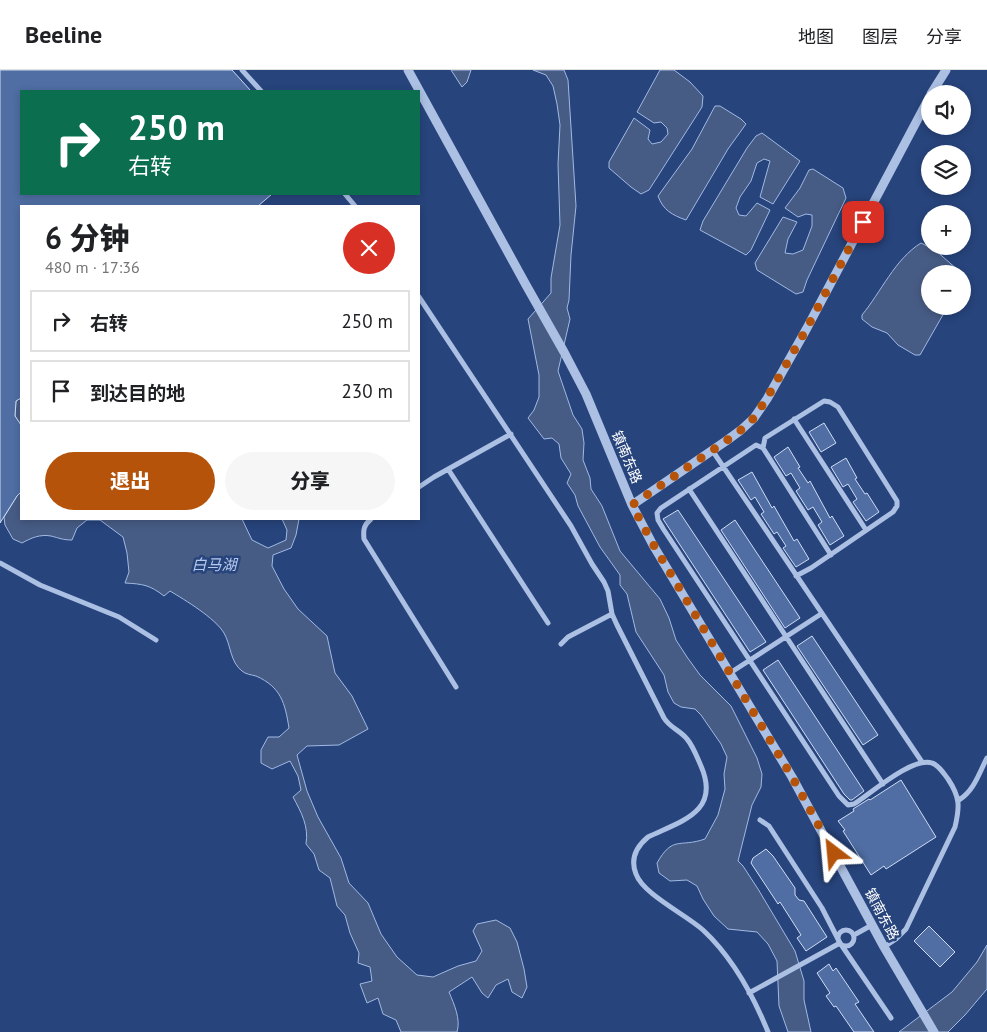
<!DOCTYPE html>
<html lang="zh">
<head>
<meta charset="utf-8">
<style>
	body { margin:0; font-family:"PT Sans","Noto Sans SC",sans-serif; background:#f6f6f6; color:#202124; height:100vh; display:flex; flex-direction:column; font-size:19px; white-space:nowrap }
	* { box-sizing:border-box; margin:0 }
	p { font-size:16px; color:#757577 }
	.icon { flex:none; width:28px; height:28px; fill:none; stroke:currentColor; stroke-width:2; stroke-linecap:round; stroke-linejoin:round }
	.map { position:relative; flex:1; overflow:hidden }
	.side { position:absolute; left:20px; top:135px; width:400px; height:315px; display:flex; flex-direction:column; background:#fff; border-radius:0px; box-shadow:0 2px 8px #0003 }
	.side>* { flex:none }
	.hud { position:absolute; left:20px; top:20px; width:400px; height:105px; border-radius:0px; box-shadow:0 2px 8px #0003; background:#0b6e4f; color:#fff; overflow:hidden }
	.controls { position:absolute; left:921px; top:15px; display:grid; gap:10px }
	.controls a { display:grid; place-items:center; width:50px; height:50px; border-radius:50%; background:#fff; box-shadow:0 2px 8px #0003; font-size:25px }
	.pin { position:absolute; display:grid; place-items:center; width:42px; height:42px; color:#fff; margin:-21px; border-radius:10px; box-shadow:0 2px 8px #0006 }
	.me { position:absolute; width:55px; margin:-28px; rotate:331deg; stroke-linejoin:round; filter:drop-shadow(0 0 4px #0008) }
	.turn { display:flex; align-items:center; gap:18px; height:105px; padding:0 25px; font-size:22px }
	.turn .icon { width:65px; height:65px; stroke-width:2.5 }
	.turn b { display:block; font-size:35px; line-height:42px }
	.round { display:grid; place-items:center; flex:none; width:52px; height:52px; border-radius:26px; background:#f6f6f6 }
	.headline { display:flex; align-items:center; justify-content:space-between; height:85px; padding:0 25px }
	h1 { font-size:30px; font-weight:800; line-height:38px }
	.primary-button { display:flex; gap:10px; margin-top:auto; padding:10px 25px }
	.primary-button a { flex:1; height:58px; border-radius:30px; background:#b45309; color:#fff; font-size:20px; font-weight:800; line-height:58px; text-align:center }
	.primary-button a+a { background:#f6f6f6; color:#202124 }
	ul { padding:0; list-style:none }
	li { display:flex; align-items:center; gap:15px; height:62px; margin:0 10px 8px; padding:0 15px; border:2px solid #e0e0e0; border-radius:0px }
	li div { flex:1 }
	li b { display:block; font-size:19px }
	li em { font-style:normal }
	header { display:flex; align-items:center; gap:30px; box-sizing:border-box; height:70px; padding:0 25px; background:#fff; border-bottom:1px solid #e0e0e0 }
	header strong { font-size:24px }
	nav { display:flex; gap:28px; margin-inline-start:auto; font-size:18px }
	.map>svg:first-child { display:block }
	.water { fill:#475c85; stroke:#a0bae5 }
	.building { fill:#506ea4; stroke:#cedcf4 }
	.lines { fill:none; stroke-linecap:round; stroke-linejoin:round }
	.minor { stroke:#acc0e4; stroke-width:5 }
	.tertiary { stroke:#acc0e4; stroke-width:9 }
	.route { stroke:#b45309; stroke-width:9; stroke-dasharray:0 16.2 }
	.labels { text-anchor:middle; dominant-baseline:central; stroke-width:5; stroke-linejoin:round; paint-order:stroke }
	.street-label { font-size:14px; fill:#fff; stroke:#27447c }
	.water-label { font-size:15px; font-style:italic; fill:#b7caec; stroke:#27447c }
</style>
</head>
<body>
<header>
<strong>Beeline</strong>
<nav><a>地图</a><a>图层</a><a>分享</a></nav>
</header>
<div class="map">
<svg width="987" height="962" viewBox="0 0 987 962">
	<rect width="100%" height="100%" fill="#27447c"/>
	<path class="water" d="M451,0H471L467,12L462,17Z
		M533,0H564L568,10L576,136L571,185L569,230L567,238L570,249L558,301L573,345L582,359L584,373L583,390L590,408L591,419L602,436L620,481L660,529L669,548L676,570L687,587L700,605L731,636L757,688L762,704L761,717L752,735L738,791L743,796L758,819L795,881L804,911V930L811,962H788L779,936L777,891L768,874L757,862L728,859L714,846L703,829L697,816L687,810L670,811L659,803L657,793C673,765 679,778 705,769L718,745L725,719L724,704L727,687L721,674L701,645L695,639L681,637L674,633L668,622L664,605L636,562L627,524L620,515V505L600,477L578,436L575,425L567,413L571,404L561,388L559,374L552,368L544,369L528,348L534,340L539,327V305L528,249L551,223V208L560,155L558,94L560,55L557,34L553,16L546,5Z
		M660,0H674L690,12L703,26L702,37L649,120L641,124L631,117L609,98V92L634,48L650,60L648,69L652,74L661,72L668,64L667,58L661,52L654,53L637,42Z
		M715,36H720L741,49L746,54L728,79L686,150C672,145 663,140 658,126L692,79Z
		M762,63L800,91L773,134L760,127L770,91L764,89L757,93L751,111L740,127L736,138L739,145L746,146L757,133L770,140L751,180L746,185L700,160L703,151L747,78L756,66Z
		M813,99L843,118L846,128L807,210L803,222L796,224L757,200L755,193L783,147L797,152L788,169L785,183L793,184L803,180L812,156V145L806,144L798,147L785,138L800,118L809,100Z
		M921,173L935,180L958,200L959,204H930V236H948L920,285H915L898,275L887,263L872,257L862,249V245C881,222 895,189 921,173Z
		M21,328V355L15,346L16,331Z
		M21,422V449H242L252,470L268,478L286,470L287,460L282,449H299L296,465L291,478L273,485L272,496L284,519L298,539L327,566L335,603L352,626L368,659L339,675L307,676L297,685L307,721L318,747L341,788L349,813L368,833L381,864L397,887L417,905L433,907L458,896L476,891L482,881L473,861L477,854L496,850L510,858L517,872L524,899L527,917L522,928L512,922L508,909L496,915L488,928L482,923L472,907L449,922C454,934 461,949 457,962H401L396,950L383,944L378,928L367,933L360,914L372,911L370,897L358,893L359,883L350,863L345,845L337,836L330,808L319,800L314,784L306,774C309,756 301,742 293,727L301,720L298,706L290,691L272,699L261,693V680L268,667H279L289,658C285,633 281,617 256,606C252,605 245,604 242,601C230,592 231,575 224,563C215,548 185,530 170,521L164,526C150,515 143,514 125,513L129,502L127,483L123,467L100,450H87L77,458L72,470C63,470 59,468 51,466C40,464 31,468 22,473L13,469L5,455L4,447L17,426Z
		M987,875V919L965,945L948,962H899L952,922L977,892Z"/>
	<path class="building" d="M0,0H232L251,21H21V124H272L258,136H21V328L16,331L15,346L21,355V422L17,426L0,453Z
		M824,353L836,373L821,382L809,362Z
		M788,377L800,397L798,398L808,413L810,411L830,448L832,446L844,466L830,475L818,455L822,452L813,437L808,440L796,421L800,418L791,403L786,406L774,387Z
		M846,388L857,408L855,409L865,424L867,423L879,442L866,451L853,432L857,429L848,414L843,417L831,397Z
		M752,402L772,438L774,436L794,471L797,469L809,489L796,497L783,478L786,476L777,462L774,464L761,444L764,442L755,427L751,430L738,410Z
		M678,440L766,572L750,582L663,449Z
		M735,450L800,548L785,558L721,460Z
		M812,566L878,665L863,675L797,576Z
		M778,590L864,721L852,730H850L844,724L763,600Z
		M901,710L936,767L886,799L884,796L871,805L843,761L845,760L838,751L854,741L853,739L869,729L870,730Z
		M766,779L773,786L795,818V825L799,830L804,831L827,867L806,881L797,868L801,865L780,832L778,834L751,793L753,788Z
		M929,856L955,882L940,897L914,871Z
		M829,894L833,901L836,898L859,932L855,934L874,962H854L836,936L834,937L826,926L830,923L817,903Z"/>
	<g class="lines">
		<path class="minor" d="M242,0L261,21
			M345,124L355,136
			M419,227L571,456L592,494L604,512L608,521L612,544L617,555L664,648C670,658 680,660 687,669C693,676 697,687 701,696C721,742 681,751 648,767C636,777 630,789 636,804C643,824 685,844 703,860C732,887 753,925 768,962
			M794,349L866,460
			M763,378L765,368L824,331L830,332L838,337L897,431V436L893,442L811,498L796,506
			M712,380L922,692
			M448,399L548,553
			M419,417L434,407L511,364
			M689,419L883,714
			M371,449C364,455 363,459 364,469L456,617
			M831,485L763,378L756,375L661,438L657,443L658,450L664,460L839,726L848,735L854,734C870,724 913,686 932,693C939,695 944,704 948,709C960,727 960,736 955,757L906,859L896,869L884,877
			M0,493L40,515L119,547L156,570
			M561,574L568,567L612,544
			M730,603L821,544
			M959,730C974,721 979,703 987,688
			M760,750L769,756L822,838L840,873L891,948
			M838 868a8 8 0 1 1 16 0a8 8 0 1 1-16 0Z
			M854,865L872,855
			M749,923L840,873"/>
		<path class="tertiary" d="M408,0L526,215L564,282L586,324L632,435L653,475L792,707L884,877L934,962
			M931,24L946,0
			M632,435L726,371L741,360L754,348L767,329L807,258L930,26"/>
	</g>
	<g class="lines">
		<path class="route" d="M834,783L792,707L653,474L632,435L726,371L741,360L754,348L767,328L807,258L863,152"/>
	</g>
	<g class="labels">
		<g class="street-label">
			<text transform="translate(627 387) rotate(67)">镇南东路</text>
			<text transform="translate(882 844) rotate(62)">镇南东路</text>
		</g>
		<g class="water-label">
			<text x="214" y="494">白马湖</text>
		</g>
	</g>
</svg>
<div class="controls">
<a><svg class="icon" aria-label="sound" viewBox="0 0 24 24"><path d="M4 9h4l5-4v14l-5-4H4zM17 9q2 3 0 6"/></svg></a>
<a><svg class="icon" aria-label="layers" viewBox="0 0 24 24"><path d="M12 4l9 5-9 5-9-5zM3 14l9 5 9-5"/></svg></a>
<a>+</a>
<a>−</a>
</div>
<div class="pin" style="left:863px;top:152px;background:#d93025"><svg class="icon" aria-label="arrive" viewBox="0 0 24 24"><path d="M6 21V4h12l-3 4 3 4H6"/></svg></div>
<svg class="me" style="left:834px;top:783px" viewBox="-20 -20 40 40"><path d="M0-17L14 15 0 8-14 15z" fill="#b45309" stroke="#fff" stroke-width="4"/></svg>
<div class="hud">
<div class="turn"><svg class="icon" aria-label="right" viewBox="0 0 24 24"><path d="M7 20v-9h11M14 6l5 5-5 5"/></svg><div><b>250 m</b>右转</div></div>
</div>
<section class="side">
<div class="headline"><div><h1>6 分钟</h1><p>480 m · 17:36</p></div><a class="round" style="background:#d93025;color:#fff"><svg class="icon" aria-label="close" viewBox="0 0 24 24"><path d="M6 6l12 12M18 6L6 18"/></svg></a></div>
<ul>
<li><svg class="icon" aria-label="right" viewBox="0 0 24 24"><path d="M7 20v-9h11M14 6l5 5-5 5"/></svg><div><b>右转</b></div><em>250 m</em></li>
<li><svg class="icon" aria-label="arrive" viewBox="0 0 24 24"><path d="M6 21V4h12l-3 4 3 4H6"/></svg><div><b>到达目的地</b></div><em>230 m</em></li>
</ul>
<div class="primary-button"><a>退出</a><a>分享</a></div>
</section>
</div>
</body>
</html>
